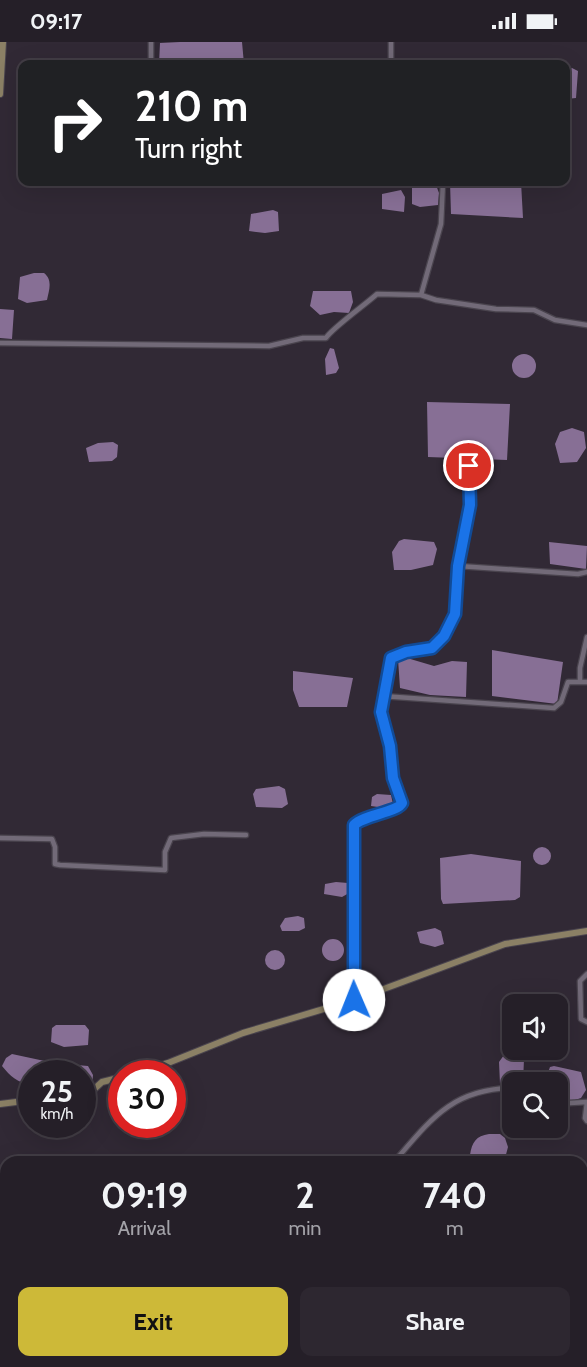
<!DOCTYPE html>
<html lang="en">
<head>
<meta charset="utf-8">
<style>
	body { margin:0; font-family:Cabin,sans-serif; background:#2d2730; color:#f1f3f6; height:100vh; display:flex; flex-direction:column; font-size:22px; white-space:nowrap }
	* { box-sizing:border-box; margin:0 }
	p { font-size:20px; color:#a3a2a8 }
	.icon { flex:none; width:33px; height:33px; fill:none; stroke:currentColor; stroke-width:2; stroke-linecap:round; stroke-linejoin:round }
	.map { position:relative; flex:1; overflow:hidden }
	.panel { position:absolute; left:0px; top:1114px; width:588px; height:212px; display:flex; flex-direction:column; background:#251f28; border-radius:18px 18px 0 0; box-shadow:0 6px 24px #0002,0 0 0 2px #423d45 }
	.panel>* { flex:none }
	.top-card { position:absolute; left:18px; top:18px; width:552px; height:126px; border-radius:12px; box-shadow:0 6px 24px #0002,0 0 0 2px #423d45; background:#202124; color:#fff; overflow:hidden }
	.buttons { position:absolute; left:502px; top:952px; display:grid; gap:12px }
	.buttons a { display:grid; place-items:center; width:66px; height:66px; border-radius:12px; background:#251f28; box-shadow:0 6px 24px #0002,0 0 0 2px #423d45; font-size:30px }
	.speed { position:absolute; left:18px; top:1018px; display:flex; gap:12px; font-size:30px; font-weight:700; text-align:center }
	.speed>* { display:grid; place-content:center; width:78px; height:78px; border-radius:50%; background:#251f28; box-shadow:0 6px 24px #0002,0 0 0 2px #423d45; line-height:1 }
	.speed small { font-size:15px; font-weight:400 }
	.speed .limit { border:9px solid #d22; background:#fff; color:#111 }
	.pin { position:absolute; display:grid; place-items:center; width:51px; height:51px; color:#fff; margin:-26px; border:3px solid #fff; border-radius:50%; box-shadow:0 2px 6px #0007 }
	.me { position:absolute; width:66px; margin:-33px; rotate:359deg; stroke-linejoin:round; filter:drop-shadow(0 0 4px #0008) }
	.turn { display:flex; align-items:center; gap:21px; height:126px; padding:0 18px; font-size:27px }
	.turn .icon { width:78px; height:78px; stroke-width:2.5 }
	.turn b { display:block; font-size:42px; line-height:51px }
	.eta { display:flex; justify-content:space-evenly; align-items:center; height:102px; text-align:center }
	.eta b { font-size:36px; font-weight:700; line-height:42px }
	.button { display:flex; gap:12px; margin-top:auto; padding:12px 18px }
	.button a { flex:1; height:69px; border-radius:12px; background:#cdb938; color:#111; font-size:24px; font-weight:700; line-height:69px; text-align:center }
	.button a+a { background:#2d2730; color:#f1f3f6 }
	.status { display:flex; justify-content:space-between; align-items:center; height:42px; padding:0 30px; background:#251f28; direction:ltr }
	.status svg { height:16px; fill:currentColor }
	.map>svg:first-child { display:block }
	.water { fill:#876f95 }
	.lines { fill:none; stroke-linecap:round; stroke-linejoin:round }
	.street-casing { stroke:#4a444e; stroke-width:7 }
	.secondary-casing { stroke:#4a444e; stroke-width:8 }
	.street { stroke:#726a78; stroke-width:4.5 }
	.secondary { stroke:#8b8065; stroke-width:6 }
	.route-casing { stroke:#114b97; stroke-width:15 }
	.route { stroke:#1a73e8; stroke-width:10 }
</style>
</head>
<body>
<div class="status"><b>09:17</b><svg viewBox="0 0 49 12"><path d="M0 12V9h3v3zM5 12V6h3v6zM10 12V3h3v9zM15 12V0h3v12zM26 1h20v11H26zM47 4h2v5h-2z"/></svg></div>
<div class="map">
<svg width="587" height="1325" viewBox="0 0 587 1325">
	<rect width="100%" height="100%" fill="#312935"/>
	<path class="water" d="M180,0H242L244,22H159L160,1Z
		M572,26L578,29L576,56L566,57V28Z
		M450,140H521L523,176L451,172Z
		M412,143H436L439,151L438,163L420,165L412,162Z
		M401,148L405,155L404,170L382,167V152Z
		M273,168L278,170L279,189L265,191L249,189L251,172Z
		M34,231H44C53,238 49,248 47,258L27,261L18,257L20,235Z
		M313,249H351L353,260L349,271L334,270L320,273L310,264Z
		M0,267L14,268L12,297L0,296Z
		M330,306L334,307L339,326L336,331L326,333L325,317Z
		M512 324a12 12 0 1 1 24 0a12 12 0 1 1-24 0Z
		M427,360L510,362L507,418L428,415Z
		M572,386L584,390L586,406L577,420L560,421L555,402L560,390Z
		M113,400L118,403L117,415L112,419L89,420L86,406L98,401Z
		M404,497L434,500L437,507L433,523L411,528H394L392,510L399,499Z
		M549,500L587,504L586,527L550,522Z
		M492,608L563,620L557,662L492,654Z
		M407,616L434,624L452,619L467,620L466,655L430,653L400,646L398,617Z
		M293,629L353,636L347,665H299L293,648Z
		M279,744L285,747L288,762L282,766L256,765L253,752L256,747Z
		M377,752L391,753L393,762L385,766L371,764L372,755Z
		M533 814a9 9 0 1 1 18 0a9 9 0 1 1-18 0Z
		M471,812L521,819L520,855L515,858L443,862L441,857L440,816Z
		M336,840L348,841L349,851L342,855L324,852L325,842Z
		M298,874L304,876L305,886L299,889H282L280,884L285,876Z
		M435,886L441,889L444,902L435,905L420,901L417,890Z
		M322 908a11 11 0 1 1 22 0a11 11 0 1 1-22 0Z
		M265 918a10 10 0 1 1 20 0a10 10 0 1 1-20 0Z
		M56,983H85L89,988L88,1003L64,1005L51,1000L52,986Z
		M514,1010H520L524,1017L523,1041H513V1044L500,1042L499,1020L504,1013Z
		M12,1012L54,1021L88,1024L93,1033L92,1044L83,1048L82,1032H32L31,1043C18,1041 10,1034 2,1024L6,1016Z
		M554,1024L581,1030L586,1048L581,1056L572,1059L558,1058V1041H544L550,1025Z
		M489,1092H500L505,1096L508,1105L504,1120H479L470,1113C472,1100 476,1094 489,1092Z"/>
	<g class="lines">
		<defs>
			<path id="street" d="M151,0V22
				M391,22V0
				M421,253L441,182L443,140
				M0,301L269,304L303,296H326C331,287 366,262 377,252L421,253L436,258L496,267L534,268L555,278L587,283
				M458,524L578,532L587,530
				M580,640V626L587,595
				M382,654L554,666L561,660L568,640H587
				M0,796L52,797L55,805V822L60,823L165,828V810L171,796L204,792L246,793
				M587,932L580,939L581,977L587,980
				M354,958V783C364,773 398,770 402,761L393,736L381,670L391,616L406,610L432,606L444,594L455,572L458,524L470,463L469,424
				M558,1059L570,1061L587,1060L585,1076L587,1079
				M394,1120C431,1077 452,1047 513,1046
				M582,1294L587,1295
				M149,1320L151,1325
				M576,1320L577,1325
				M179,1325L190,1320"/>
			<path id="secondary" d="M0,52L3,0
				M130,1032L168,1021L243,991L354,958L505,902L587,889
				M82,1051L91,1050L102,1040L122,1035
				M0,1062L32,1058"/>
		</defs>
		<use href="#street" class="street-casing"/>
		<use href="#secondary" class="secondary-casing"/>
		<use href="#street" class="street"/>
		<use href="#secondary" class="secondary"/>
	</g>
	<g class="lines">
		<defs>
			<path id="route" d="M354,958V783C364,773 398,770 402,761L393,736L390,704L381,670L391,616L406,610L432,606L444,594L455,572L458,524L470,463L469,424"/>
		</defs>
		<use href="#route" class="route-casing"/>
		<use href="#route" class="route"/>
	</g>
</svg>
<div class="buttons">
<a><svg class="icon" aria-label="sound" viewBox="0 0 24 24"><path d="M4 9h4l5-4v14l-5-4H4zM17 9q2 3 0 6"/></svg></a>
<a><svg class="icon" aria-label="search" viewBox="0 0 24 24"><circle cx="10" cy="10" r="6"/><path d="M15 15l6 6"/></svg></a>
</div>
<div class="speed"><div>25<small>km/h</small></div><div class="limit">30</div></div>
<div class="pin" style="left:469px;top:424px;background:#d93025"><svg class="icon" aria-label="arrive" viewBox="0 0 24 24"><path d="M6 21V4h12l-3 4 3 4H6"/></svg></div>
<svg class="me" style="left:354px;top:958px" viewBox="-20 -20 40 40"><circle r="19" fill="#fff"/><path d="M0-13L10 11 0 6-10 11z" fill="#1a73e8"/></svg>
<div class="top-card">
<div class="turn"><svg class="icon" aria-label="right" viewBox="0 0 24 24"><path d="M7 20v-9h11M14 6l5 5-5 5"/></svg><div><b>210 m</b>Turn right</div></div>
</div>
<section class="panel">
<div class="eta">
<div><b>09:19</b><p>Arrival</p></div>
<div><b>2</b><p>min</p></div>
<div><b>740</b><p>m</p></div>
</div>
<div class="button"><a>Exit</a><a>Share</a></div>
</section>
</div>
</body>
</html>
